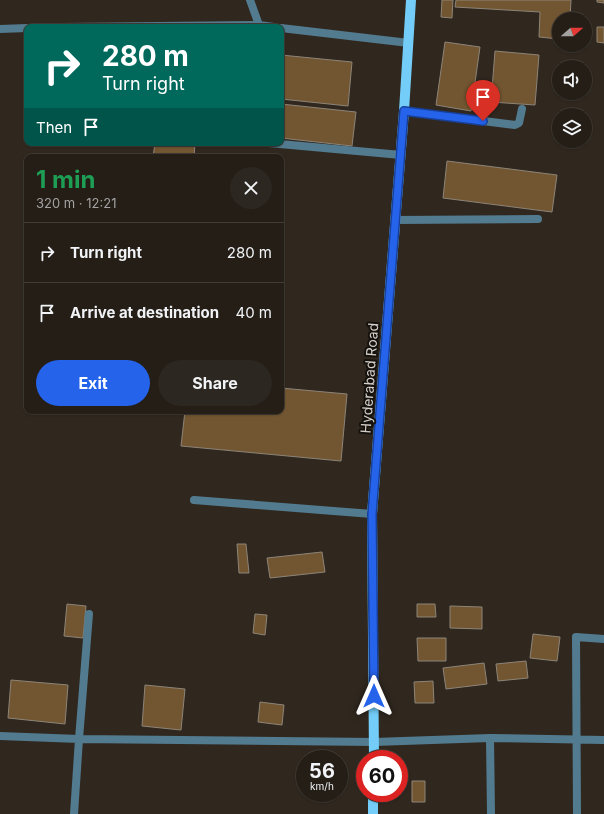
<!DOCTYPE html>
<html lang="en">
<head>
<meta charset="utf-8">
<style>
	body { margin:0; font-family:Inter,sans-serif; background:#2c2720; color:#f1f3f6; height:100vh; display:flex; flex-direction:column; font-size:15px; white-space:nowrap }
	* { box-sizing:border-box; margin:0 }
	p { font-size:13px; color:#a3a2a1 }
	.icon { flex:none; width:22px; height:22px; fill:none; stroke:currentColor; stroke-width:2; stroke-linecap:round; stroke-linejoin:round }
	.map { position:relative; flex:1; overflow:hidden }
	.details { position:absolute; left:24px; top:154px; width:260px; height:260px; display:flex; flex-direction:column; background:#241e17; border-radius:8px; box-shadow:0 1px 3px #0004,0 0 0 1px #413c36 }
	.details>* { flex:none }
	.top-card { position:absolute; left:24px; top:24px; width:260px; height:122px; border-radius:8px; box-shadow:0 1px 3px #0004,0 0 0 1px #413c36; background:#00695c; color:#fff; overflow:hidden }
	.needle { width:26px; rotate:70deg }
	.controls { position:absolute; left:552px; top:12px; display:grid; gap:8px }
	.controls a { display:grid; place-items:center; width:40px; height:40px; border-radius:50%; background:#241e17; box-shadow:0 1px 3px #0004,0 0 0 1px #413c36; font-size:20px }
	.speed { position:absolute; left:296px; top:750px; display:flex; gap:8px; font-size:20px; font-weight:700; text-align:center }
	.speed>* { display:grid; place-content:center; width:52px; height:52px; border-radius:50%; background:#241e17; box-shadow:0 1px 3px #0004,0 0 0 1px #413c36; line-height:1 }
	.speed small { font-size:10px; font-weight:400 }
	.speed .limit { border:6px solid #d22; background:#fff; color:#111 }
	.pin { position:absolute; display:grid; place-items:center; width:34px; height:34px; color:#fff; margin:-41px -17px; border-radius:50% 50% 50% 0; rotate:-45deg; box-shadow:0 0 4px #0007 }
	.pin .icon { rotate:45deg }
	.me { position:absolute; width:44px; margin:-22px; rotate:0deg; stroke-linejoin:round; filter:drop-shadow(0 0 3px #0008) }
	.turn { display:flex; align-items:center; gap:14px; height:84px; padding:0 12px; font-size:18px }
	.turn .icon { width:52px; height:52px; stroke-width:2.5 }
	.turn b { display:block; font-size:28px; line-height:34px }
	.then { display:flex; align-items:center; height:38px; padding:0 12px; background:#0003; gap:8px; font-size:15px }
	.round { display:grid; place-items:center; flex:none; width:42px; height:42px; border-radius:21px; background:#2c2720 }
	.overview { display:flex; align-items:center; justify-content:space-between; height:68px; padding:0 12px }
	h1 { font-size:24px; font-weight:700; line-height:30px; color:#1e9e55 }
	.cta { display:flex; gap:8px; margin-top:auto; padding:8px 12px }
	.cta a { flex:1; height:46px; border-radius:24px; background:#2563eb; color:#fff; font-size:16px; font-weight:700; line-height:46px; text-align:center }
	.cta a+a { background:#2c2720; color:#f1f3f6 }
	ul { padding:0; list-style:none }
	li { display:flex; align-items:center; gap:12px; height:60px; padding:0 12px; border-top:1px solid #413c36 }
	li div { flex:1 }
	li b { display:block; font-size:15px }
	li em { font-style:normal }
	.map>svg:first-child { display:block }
	.building { fill:#725631; stroke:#8d8478 }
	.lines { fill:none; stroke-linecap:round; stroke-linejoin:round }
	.service { stroke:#527b90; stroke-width:8 }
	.minor { stroke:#527b90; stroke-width:8 }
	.primary { stroke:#73cdf8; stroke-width:10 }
	.route-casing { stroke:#184099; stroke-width:10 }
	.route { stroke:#2563eb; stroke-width:7 }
	.labels { text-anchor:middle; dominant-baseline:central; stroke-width:4; stroke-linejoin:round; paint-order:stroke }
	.street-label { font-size:14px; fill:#d6d1cb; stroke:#15120d }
</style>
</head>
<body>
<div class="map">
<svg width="604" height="814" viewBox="0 0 604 814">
	<rect width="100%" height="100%" fill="#30281f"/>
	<path class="building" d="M442,0H453L452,18L441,17Z
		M456,0H571L570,19H559V39L539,37L540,12L455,7Z
		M597,0H604V3L597,2Z
		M597,27H604V43L597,42Z
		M445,42L480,47L471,111L436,105Z
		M495,51L539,55L535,105L491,102Z
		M281,55L352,62L348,106L281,99Z
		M281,104L356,112L352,146L281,138Z
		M155,143H195L194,157H153Z
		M447,161L557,175L552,212L443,198Z
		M281,388L347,394L341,461L181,446L185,411H281Z
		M237,544H246L249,573H239Z
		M322,552L325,572L270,578L267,558Z
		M67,604L86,606L83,638L64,636Z
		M417,604H435L436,617H417Z
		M450,606L482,607V629L450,628Z
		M255,614L267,615L265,635L253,633Z
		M533,634L560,637L557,661L530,658Z
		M417,638H446V661H418Z
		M526,661L528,678L498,681L496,664Z
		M484,663L487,684L446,689L443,668Z
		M11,680L68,685L65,724L8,718Z
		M433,681L434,703H415L414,682Z
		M145,685L185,689L181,730L142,726Z
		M260,702L284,705L282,725L258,722Z
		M412,781H425V802H412Z"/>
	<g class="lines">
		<path class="service" d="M404,111L515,125L519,123L522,109
			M269,143L401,155
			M395,220L538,219
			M194,500L372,514
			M79,739L89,614"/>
		<path class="minor" d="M250,0L259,25
			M63,27L259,25L274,27
			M281,28L409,43
			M0,29L27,28
			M0,736L79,739L374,742L490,738L604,740
			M490,738L491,814
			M74,814L79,739
			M577,814L576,637L604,639"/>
		<path class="primary" d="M374,759L372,514L404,111L411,0
			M373,814V793"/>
	</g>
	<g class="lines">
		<defs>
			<path id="route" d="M374,696L372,514L404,111L483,121"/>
		</defs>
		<use href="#route" class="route-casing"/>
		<use href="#route" class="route"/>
	</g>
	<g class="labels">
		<g class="street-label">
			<text transform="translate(369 378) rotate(-86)">Hyderabad Road</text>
		</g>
	</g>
</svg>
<div class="controls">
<a><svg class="needle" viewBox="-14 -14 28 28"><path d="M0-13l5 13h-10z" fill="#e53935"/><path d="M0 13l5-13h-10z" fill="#a3a2a1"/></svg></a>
<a><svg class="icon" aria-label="sound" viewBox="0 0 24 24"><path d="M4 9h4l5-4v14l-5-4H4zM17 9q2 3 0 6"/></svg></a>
<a><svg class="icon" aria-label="layers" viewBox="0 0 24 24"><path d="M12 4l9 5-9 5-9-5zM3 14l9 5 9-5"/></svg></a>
</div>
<div class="speed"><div>56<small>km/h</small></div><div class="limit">60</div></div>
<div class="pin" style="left:483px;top:121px;background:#d93025"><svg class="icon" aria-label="arrive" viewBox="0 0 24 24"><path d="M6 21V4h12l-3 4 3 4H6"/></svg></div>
<svg class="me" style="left:374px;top:696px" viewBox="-20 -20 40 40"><path d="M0-17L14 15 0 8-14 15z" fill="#2563eb" stroke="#fff" stroke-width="4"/></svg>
<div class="top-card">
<div class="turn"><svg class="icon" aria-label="right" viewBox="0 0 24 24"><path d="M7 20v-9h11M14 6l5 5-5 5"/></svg><div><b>280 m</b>Turn right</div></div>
<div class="then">Then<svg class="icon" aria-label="arrive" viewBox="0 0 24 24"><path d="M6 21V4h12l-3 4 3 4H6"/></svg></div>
</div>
<section class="details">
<div class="overview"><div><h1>1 min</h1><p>320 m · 12:21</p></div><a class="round"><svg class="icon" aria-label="close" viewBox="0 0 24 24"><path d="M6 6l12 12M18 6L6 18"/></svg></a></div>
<ul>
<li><svg class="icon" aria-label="right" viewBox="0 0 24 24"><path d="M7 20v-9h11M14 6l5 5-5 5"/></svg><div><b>Turn right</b></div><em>280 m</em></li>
<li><svg class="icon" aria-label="arrive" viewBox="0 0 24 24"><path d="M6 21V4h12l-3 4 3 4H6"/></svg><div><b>Arrive at destination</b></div><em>40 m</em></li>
</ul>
<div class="cta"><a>Exit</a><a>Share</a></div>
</section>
</div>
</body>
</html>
